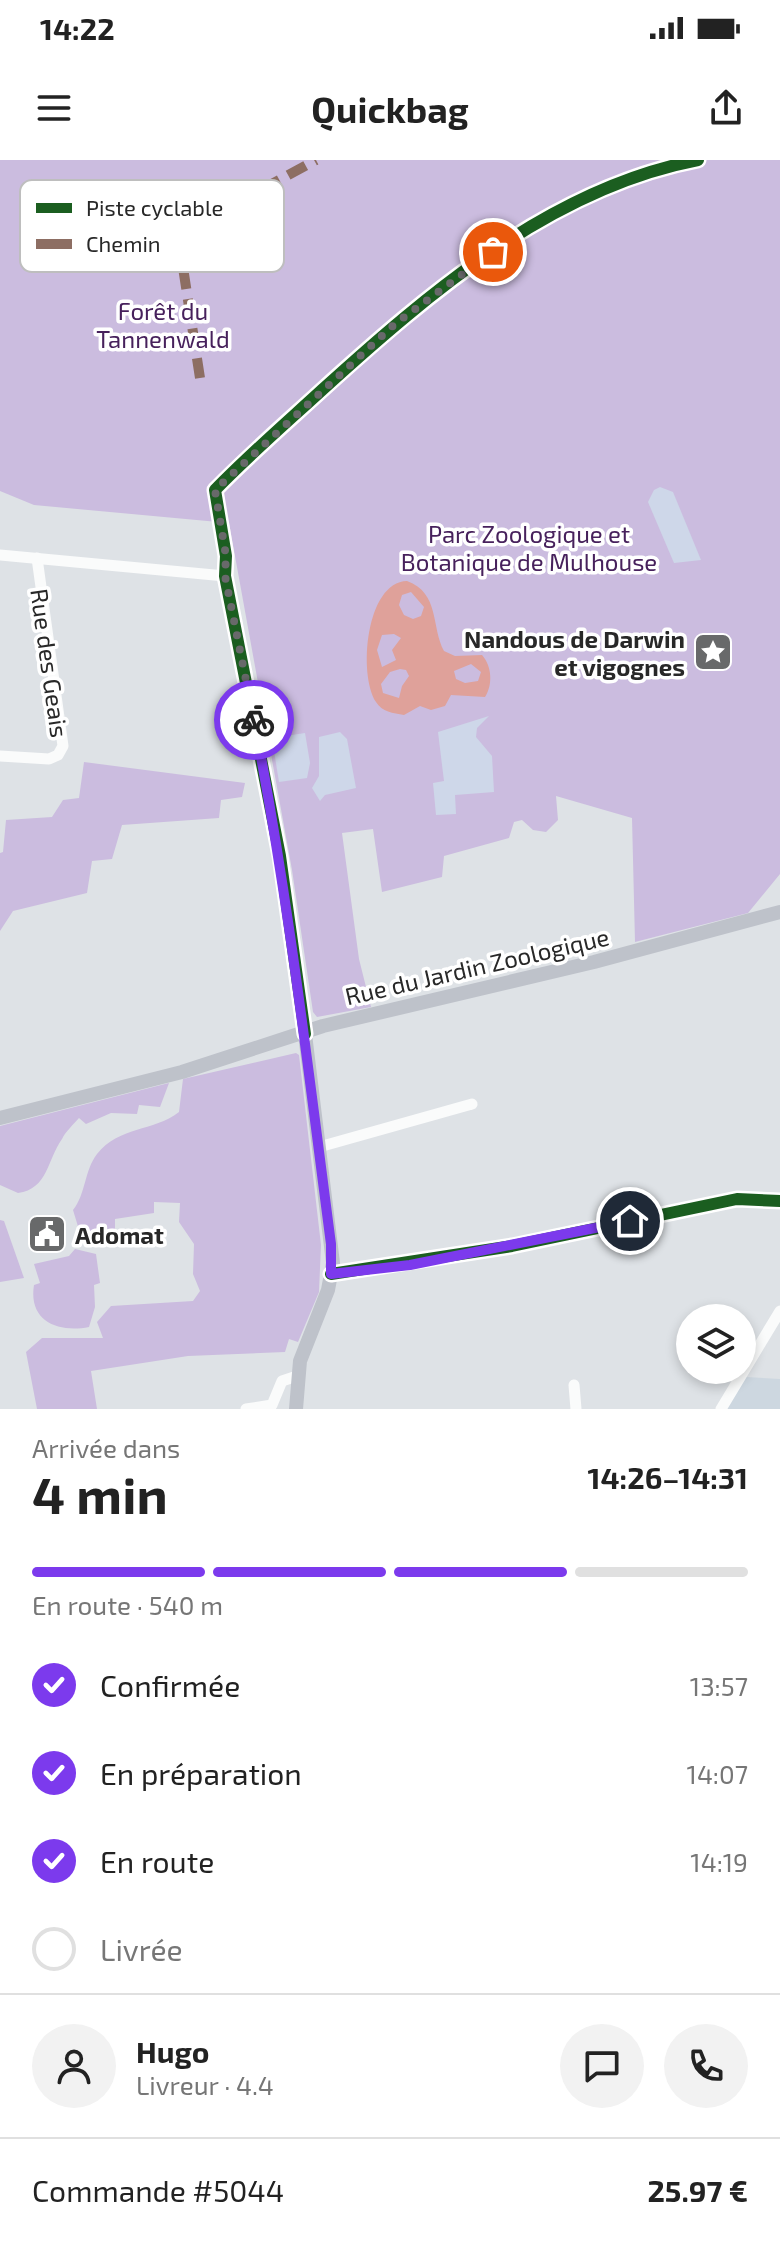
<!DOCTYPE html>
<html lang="fr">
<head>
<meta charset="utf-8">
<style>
  :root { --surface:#fff; --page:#f2f2f2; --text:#222; --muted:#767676; --line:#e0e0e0; --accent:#7c3aed }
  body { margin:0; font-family:"Exo 2",sans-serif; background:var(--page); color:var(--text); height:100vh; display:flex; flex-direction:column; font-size:30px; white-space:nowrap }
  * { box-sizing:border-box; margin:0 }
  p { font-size:26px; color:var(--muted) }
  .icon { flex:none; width:44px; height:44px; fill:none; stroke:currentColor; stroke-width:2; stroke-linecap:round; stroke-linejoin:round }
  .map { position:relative; height:1249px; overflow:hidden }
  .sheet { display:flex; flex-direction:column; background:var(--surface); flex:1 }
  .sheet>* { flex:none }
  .fabs { position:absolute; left:676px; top:1144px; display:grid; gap:16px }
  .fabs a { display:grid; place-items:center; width:80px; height:80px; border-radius:50%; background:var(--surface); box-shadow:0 4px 12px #0003; font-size:40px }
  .pin { position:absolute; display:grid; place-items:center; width:68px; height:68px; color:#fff; margin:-34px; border:4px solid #fff; border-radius:50%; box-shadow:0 2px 8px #0007 }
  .courier { position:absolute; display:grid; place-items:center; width:80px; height:80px; margin:-40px; border:6px solid #7c3aed; border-radius:50%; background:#fff; color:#222; box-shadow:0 2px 10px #0007 }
  .headline em { font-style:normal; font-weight:700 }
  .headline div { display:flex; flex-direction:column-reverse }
  .headline { display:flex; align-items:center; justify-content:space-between; height:136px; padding:0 32px }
  h1 { font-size:52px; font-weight:700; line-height:60px }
  .bar { display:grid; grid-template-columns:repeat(4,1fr); gap:12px 8px; align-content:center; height:96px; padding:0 32px }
  .bar i { height:10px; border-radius:6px; background:var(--line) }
  .bar .on { background:var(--accent) }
  .bar p { grid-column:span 4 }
  .line { display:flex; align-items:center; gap:20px; padding:0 32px; border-top:2px solid var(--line) }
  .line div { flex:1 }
  .round { display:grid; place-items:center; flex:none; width:84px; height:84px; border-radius:42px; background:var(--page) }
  ol { padding:0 32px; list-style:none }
  li { display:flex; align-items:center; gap:24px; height:88px }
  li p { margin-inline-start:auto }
  li .icon { padding:8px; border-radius:50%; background:var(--accent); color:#fff; stroke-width:4 }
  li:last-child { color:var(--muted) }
  li i { width:44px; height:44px; border:4px solid var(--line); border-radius:50% }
  .status { display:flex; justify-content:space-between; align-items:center; height:56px; padding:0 40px; background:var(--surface); direction:ltr }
  .status svg { height:22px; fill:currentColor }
  header { display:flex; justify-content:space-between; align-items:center; height:104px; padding:0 32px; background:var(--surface); font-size:36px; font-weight:700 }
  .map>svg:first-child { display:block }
</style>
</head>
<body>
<div class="status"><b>14:22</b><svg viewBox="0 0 49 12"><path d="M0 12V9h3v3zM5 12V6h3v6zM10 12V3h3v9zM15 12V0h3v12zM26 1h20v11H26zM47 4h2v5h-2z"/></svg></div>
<header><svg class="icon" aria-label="menu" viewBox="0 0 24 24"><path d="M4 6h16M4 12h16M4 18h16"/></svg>Quickbag<svg class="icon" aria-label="share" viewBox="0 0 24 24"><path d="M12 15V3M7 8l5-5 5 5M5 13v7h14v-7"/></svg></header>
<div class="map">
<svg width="780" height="1249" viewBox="0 0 780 1249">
  <rect width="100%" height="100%" fill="#dee2e6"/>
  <path fill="#cdd7e0" d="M746 1217 780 1219V1249H727Z"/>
  <g fill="#cbbcdf">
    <path d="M0 0H780V714L748 753 635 782 632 658 556 636 558 660 546 672 533 670 522 660 514 662 509 678 444 696 442 717 382 732 373 669 342 673 359 799 371 847 317 857 313 852 292 710 229 363 34 345 0 331Z"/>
    <path d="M84 602 245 623 242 637 221 640 219 658 122 665 112 699 92 701 87 733 13 751 0 771V693L3 692 6 660 52 657 63 640 79 638Z"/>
    <path d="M296 893 299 895 321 1085 319 1132 298 1182 289 1179 285 1192 188 1196 91 1211 97 1249H37L26 1192 42 1178H103L97 1162 111 1146 193 1141 200 1131 193 1114 194 1084 179 1062 180 1043 154 1042V1053L115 1059V1075L104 1079 103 1070 80 1073 73 1050C86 1034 84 1011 97 994 119 966 153 972 179 952L183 919Z"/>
    <path d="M169 923 160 947 139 945 137 954 111 953 86 964 79 958C73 965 66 971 62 979 47 1000 48 1029 18 1033L0 1025V966Z"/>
    <path d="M0 1060 4 1061 24 1118 0 1122Z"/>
    <path d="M75 1089 96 1094 100 1123 94 1125 95 1147 89 1167C59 1173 28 1162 34 1125L40 1123 34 1104 69 1096Z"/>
  </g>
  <g fill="#ced7e9">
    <path d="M660 327 673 332 701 400 674 403 648 342 654 330Z"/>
    <path d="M489 556 477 568 476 577 492 596 494 632 455 635 456 654 436 655 433 623 444 621 438 572Z"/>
    <path d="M340 572 347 579 356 628 325 635 320 641 312 628 319 616V577Z"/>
    <path d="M305 573 310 603 307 618 279 622 272 578Z"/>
  </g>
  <path fill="#dfa19a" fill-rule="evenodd" d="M407 421C440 433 431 467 444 491L455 496 482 495C492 506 493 525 485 537L451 535 445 546 431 550 420 546 404 555C393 553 382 552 376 542 358 514 366 422 407 421ZM411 432 424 447 421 456 413 459 404 455 399 445 402 435ZM394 474 401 478 392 490 396 500 382 507 377 490 382 475ZM471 504 481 512 478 521 465 523 456 519 454 511ZM400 509 406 510 409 516 402 526 399 538 383 533 381 524 390 512Z"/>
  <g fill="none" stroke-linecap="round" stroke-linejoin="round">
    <g stroke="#fafbfb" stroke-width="11">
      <path d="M0 395 225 416"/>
      <path d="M0 596 49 599 58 595 63 586 37 398"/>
      <path d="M305 874 280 696 225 416 226 396 215 330C249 295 286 263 322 230 429 133 551 28 698 0"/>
      <path d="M319 987 472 944"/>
      <path d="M331 1114 512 1086 737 1039 780 1041"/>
      <path d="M574 1225 576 1249"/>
      <path d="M246 1249 272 1245 282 1221 297 1216"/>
      <path d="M721 1249 780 1151"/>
    </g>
    <g stroke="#bec2ca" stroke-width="14">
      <path d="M0 958 182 912 323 866 594 802 780 752"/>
      <path d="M296 1249 300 1201 328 1130 333 1103 305 874"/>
    </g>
    <path stroke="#8d6e63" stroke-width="10" stroke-dasharray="20 10" stroke-linecap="butt" d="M200 218 178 75 316 0"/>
    <g stroke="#fff" stroke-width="17">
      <g id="cycleway">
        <path d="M305 874 280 696 225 416 226 396 215 330C249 295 286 263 322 230 429 133 551 28 698 0"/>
        <path d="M331 1114 512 1086 737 1039 780 1041"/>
      </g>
    </g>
    <use href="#cycleway" stroke="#1b5e20" stroke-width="12"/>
  </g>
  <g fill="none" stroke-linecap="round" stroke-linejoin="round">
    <path stroke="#68696a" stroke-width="8" stroke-dasharray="0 14.4" d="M254 560 225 416 226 396 215 330 396 163 493 92"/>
    <path stroke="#7c3aed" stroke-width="10" d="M254 560C288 734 308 909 331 1084V1114L410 1105 630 1061"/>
  </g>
  <defs>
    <g id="sight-square" transform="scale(2)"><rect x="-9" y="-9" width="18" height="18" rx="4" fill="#68696a" stroke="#fff"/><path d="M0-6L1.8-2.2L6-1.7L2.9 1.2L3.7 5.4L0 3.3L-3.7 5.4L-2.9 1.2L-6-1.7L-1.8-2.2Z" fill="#fff"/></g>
    <g id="civic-square" transform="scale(2)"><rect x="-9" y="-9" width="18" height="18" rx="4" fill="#68696a" stroke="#fff"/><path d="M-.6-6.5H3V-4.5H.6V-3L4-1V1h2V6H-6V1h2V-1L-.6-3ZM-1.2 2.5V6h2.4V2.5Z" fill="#fff"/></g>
  </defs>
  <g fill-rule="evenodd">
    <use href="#sight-square" x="713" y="492"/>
    <use href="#civic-square" x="47" y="1074"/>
  </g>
  <g text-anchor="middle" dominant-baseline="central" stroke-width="7" stroke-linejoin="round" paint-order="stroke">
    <g font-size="24" fill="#47215c" stroke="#fff">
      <text x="163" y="150">Forêt du<tspan x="163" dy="28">Tannenwald</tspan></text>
      <text x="529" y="373">Parc Zoologique et<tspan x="529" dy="28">Botanique de Mulhouse</tspan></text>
    </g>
    <g font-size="24" font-weight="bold" fill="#282828" stroke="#fff" text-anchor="end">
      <text x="685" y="478">Nandous de Darwin<tspan x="685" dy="28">et vigognes</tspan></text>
      <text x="75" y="1074" text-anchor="start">Adomat</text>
    </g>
    <g font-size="24" fill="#282828" stroke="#fff">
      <text transform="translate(50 503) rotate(82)">Rue des Geais</text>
      <text transform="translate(477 806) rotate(-13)">Rue du Jardin Zoologique</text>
    </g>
  </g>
  <rect x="20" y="20" width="264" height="92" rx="12" fill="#fff" stroke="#bebebe" stroke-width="2"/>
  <rect x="36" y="43" width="36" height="10" fill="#1b5e20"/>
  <rect x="36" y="79" width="36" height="10" fill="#8d6e63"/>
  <g font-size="22" fill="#282828">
    <text x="86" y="56">Piste cyclable</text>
    <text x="86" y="92">Chemin</text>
  </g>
</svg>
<div class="fabs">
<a><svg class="icon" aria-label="layers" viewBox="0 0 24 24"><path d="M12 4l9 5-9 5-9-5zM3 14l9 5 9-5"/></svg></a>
</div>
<div class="pin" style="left:493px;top:92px;background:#ea580c"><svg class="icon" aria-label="bag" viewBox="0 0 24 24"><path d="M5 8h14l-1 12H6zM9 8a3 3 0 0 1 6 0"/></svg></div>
<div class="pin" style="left:630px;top:1061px;background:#1f2937"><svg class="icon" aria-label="home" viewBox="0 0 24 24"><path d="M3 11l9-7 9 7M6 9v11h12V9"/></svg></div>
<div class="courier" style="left:254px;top:560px"><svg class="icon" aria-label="bike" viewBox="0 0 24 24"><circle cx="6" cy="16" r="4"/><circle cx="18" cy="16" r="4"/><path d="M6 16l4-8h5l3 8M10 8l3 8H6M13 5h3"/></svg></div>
</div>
<section class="sheet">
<div class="headline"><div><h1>4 min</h1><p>Arrivée dans</p></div><em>14:26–14:31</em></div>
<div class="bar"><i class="on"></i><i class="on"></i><i class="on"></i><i></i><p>En route · 540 m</p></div>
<ol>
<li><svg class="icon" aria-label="check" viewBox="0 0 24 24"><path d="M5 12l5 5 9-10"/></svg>Confirmée<p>13:57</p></li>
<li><svg class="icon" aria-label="check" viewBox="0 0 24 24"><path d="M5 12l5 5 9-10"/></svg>En préparation<p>14:07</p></li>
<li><svg class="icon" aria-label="check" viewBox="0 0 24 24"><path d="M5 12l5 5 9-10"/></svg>En route<p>14:19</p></li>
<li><i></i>Livrée</li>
</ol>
<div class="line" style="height:144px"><a class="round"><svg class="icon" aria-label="person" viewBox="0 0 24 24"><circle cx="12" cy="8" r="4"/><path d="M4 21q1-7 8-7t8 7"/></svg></a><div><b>Hugo</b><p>Livreur · 4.4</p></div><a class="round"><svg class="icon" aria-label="chat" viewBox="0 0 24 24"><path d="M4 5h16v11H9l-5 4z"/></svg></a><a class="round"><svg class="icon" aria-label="phone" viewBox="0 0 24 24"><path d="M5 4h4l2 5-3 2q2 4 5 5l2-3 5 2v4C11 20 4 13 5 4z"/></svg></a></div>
<div class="line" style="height:104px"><div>Commande #5044</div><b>25.97 €</b></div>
</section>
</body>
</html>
